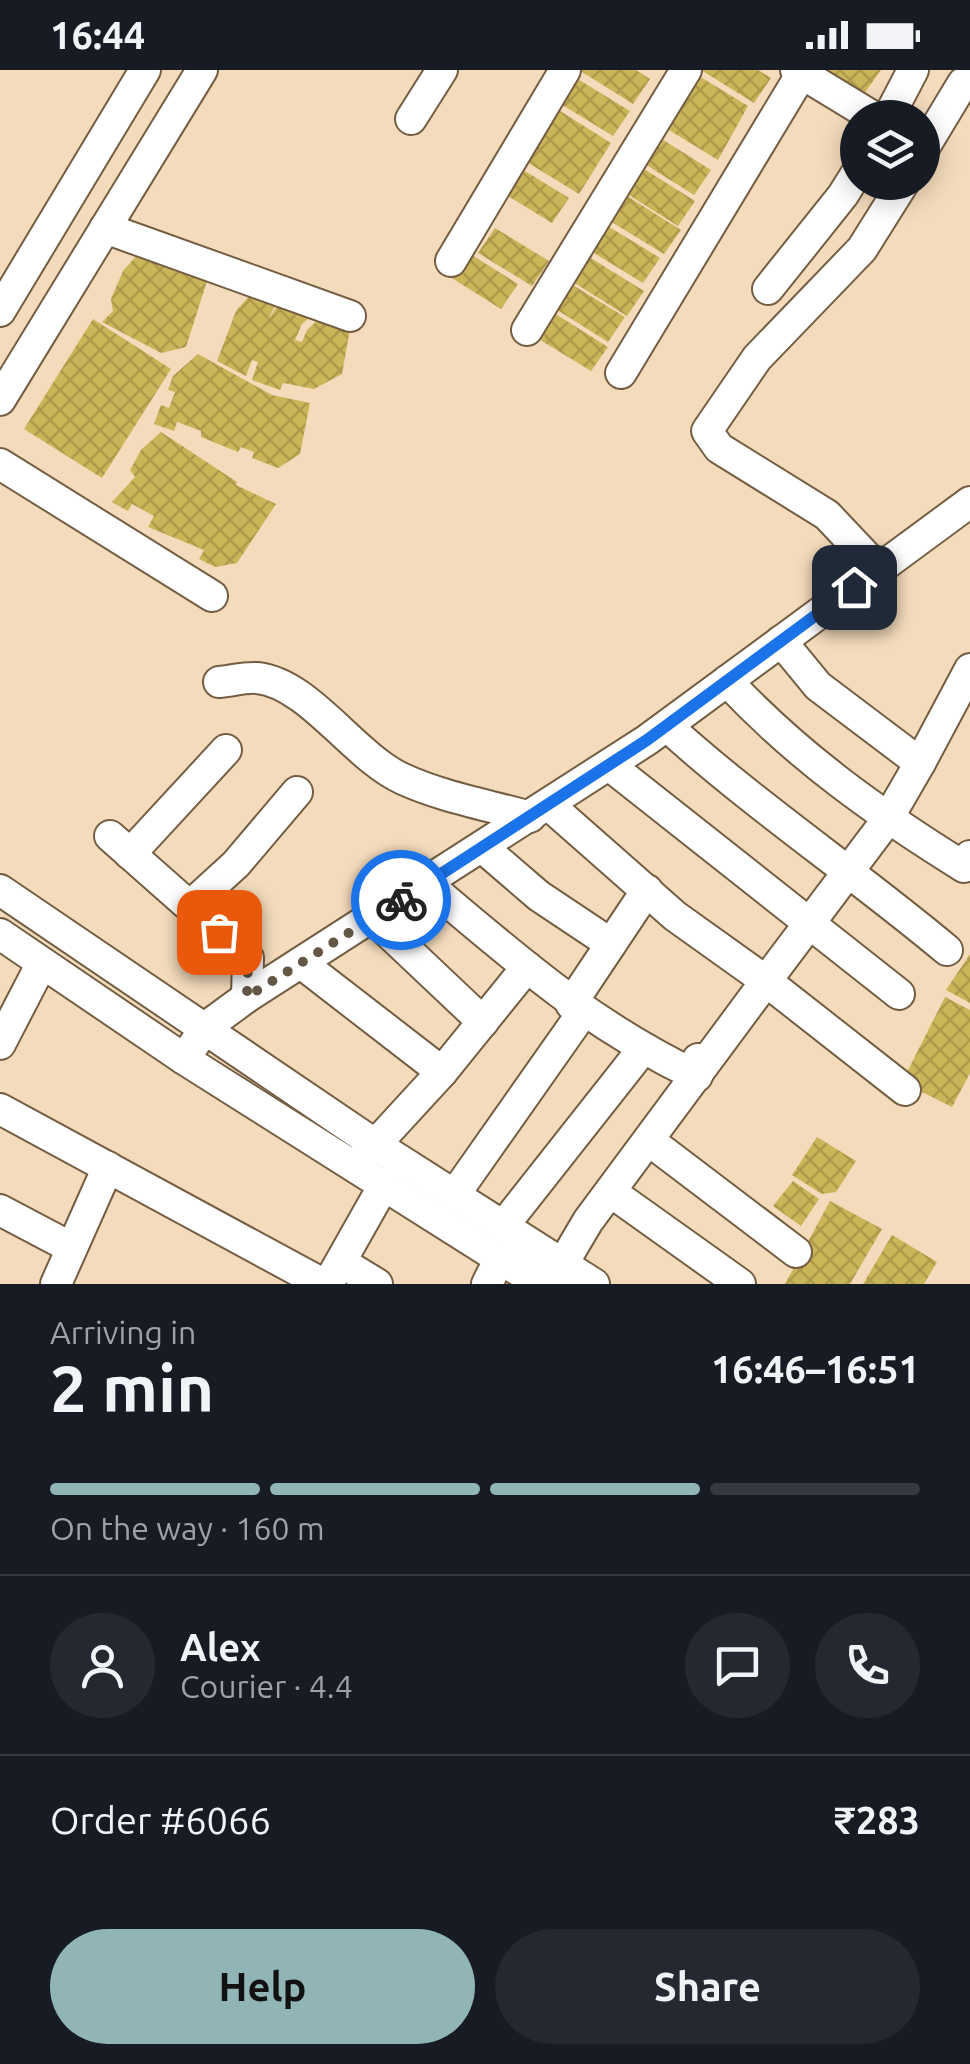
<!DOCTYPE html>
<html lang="en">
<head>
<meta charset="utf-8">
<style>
  :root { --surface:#171b24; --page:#242831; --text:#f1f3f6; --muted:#9ea1a6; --line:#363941; --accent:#91b5b7 }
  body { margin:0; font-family:Ubuntu,sans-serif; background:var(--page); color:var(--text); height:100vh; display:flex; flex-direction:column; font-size:38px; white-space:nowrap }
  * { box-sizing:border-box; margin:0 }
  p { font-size:32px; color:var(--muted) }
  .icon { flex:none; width:55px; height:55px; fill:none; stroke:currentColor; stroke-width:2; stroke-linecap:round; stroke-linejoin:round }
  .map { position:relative; height:1214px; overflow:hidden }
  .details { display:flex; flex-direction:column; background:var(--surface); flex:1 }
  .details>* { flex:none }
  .buttons { position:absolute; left:840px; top:30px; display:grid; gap:20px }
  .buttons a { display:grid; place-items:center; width:100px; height:100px; border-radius:50%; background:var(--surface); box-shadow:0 5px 25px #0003; font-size:50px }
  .pin { position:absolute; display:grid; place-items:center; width:85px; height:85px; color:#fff; margin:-42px; border-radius:20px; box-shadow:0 5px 15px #0006 }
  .courier { position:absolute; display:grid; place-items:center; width:100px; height:100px; margin:-50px; border:8px solid #1a73e8; border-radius:50%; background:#fff; color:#222; box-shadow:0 2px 12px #0007 }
  .head em { font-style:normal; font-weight:600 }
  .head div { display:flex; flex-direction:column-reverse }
  .head { display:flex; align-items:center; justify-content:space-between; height:170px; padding:0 50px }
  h1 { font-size:65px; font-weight:600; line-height:75px }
  .bar { display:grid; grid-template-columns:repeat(4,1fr); gap:15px 10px; align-content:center; height:120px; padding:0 50px }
  .bar i { height:12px; border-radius:8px; background:var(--line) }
  .bar .on { background:var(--accent) }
  .bar p { grid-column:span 4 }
  .line { display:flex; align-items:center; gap:25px; padding:0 50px; border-top:2px solid var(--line) }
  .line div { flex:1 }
  .round { display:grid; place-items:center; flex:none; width:105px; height:105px; border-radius:52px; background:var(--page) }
  .button { display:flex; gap:20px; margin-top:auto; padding:20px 50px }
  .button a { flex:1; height:115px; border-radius:60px; background:var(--accent); color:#111; font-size:40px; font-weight:600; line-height:115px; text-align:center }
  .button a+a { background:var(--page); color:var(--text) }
  .status { display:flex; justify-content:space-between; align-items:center; height:70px; padding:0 50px; background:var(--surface); direction:ltr }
  .status svg { height:28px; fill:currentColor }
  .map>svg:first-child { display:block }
</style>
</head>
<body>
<div class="status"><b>16:44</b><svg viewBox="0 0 49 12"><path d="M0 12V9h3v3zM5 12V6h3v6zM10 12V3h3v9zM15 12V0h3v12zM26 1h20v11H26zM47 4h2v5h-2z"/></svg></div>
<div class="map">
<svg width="970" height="1214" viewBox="0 0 970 1214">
  <defs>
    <pattern id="building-cross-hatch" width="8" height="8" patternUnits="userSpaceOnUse" patternTransform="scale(2.5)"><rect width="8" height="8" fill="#cab558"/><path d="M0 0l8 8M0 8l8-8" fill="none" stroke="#ad9b4b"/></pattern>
  </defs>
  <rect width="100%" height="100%" fill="#f4dbbc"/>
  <g fill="url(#building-cross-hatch)">
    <path d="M579 0H636L650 9 633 34Z"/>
    <path d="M701 0H758L771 8 754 33Z"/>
    <path d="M825 0H881L864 24Z"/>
    <path d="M694 3 748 36 718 90 664 57Z"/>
    <path d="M576 8 630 41 613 66 559 33Z"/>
    <path d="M557 39 611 73 579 124 525 91Z"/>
    <path d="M657 66 711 100 694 125 640 91Z"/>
    <path d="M515 95 569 128 552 153 498 120Z"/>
    <path d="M641 97 695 131 678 156 624 122Z"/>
    <path d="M627 126 681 160 664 184 610 151Z"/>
    <path d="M606 155 660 188 643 213 589 180Z"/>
    <path d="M495 158 549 191 532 216 478 183Z"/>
    <path d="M464 180 518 214 501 239 447 205Z"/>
    <path d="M138 184 166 193 165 198 170 192 209 205 186 277 161 283 102 252 113 241 111 229 123 201Z"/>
    <path d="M589 187 644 221 627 246 573 212Z"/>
    <path d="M571 214 625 247 608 272 554 238Z"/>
    <path d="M252 223 278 230 268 250 282 229 318 240 302 254 295 270 302 272 307 260 324 244 350 259 342 304 314 319 283 313 280 320 252 310 258 292 252 290 246 306 217 291 236 241Z"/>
    <path d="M554 243 608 277 591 301 537 268Z"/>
    <path d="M93 249 171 299 102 408 24 359Z"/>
    <path d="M198 284 272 325 310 333 300 384 278 398 252 388 254 382 241 377 238 382 201 367V361L177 352 174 361 154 354 161 335 169 338 175 322 168 320 173 306Z"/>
    <path d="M161 362 237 412 236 415 276 434 237 493 215 497 199 489 204 480 148 457 154 446 132 434 128 441 112 432 135 407 130 400 141 380Z"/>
    <path d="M970 884V933L946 920Z"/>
    <path d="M945 927 970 940V1003L952 1037 902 1012Z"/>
    <path d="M817 1067 856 1091 836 1122 822 1124 792 1105Z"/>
    <path d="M793 1111 819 1129 801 1156 773 1136Z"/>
    <path d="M830 1131 882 1159 850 1214H785Z"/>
    <path d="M892 1165 937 1192 924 1214H863Z"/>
  </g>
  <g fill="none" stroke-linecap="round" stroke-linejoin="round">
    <g stroke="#745e43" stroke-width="34">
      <g id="minor">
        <path d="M796 0 875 48"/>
        <path d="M888 48 913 0"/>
        <path d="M411 49 442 0"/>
        <path d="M922 81 963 13"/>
        <path d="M105 158 350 246"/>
        <path d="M451 191 565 0"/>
        <path d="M768 219 843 125 858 101"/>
        <path d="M0 241 145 0"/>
        <path d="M527 260 686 0"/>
        <path d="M621 303 802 3"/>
        <path d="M0 330 202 0"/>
        <path d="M0 394 212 526"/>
        <path d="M878 499 827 445 719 378 707 361 757 288 862 179 904 112"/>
        <path d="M781 571 818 616 920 693 970 599"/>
        <path d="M727 611C797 686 877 743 964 797L970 786"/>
        <path d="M219 612C231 611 245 607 257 608 309 613 354 687 403 709 442 727 488 735 530 747"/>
        <path d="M667 656C755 736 855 803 947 880"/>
        <path d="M609 695 899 924"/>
        <path d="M549 735 675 846 766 911 887 750 920 693"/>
        <path d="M110 766 248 888 247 927"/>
        <path d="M482 777 539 826 611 874"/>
        <path d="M130 784 226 680"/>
        <path d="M427 814C516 889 590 955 697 1006L698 989"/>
        <path d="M0 820 376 1075 594 1214"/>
        <path d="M190 836 236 794 297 722"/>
        <path d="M373 848 483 952"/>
        <path d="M0 864 184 989 540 1214"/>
        <path d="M301 893 442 1002"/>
        <path d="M571 934 647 820"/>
        <path d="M0 974 42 893"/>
        <path d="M184 989 206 957 247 927 647 670 970 432"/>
        <path d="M0 1039 323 1214"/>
        <path d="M651 1072 796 1182"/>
        <path d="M363 1088 442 1002 527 897"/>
        <path d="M611 1122 740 1214"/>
        <path d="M455 1124 583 942"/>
        <path d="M0 1140 70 1177"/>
        <path d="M504 1155 642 980"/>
        <path d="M341 1192 377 1214"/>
        <path d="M555 1207 588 1151 766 911 905 1020"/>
        <path d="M56 1214 108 1097"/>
        <path d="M328 1214 385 1113"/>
        <path d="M487 1214 501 1186"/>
      </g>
    </g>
    <use href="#minor" stroke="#fff" stroke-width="30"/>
  </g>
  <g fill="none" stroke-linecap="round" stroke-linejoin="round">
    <path stroke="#655746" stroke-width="10" stroke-dasharray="0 18" d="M219 862 248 888 247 927 401 830"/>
    <path stroke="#1a73e8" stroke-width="12" d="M401 830 647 670 854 517"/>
  </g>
</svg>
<div class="buttons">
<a><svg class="icon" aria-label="layers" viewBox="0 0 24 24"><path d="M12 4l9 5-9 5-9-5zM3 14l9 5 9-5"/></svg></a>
</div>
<div class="pin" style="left:219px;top:862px;background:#ea580c"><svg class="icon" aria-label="bag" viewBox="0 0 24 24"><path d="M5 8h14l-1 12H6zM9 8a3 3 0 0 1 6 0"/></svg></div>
<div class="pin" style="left:854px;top:517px;background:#1f2937"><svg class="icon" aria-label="home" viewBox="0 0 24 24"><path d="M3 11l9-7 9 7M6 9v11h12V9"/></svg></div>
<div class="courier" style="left:401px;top:830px"><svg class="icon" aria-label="bike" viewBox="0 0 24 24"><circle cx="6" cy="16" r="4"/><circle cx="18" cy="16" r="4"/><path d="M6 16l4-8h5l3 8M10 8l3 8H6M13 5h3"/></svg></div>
</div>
<section class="details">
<div class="head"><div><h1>2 min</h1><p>Arriving in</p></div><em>16:46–16:51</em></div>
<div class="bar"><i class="on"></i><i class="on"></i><i class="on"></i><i></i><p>On the way · 160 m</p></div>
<div class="line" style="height:180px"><a class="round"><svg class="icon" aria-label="person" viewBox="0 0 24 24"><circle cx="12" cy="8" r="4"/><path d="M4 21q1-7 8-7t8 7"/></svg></a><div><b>Alex</b><p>Courier · 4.4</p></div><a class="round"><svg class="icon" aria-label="chat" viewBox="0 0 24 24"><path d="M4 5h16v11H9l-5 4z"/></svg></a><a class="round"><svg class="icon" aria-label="phone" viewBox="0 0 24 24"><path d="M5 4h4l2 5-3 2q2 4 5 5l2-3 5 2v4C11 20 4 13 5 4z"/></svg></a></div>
<div class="line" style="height:130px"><div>Order #6066</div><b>₹283</b></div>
<div class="button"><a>Help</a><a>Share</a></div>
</section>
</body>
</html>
